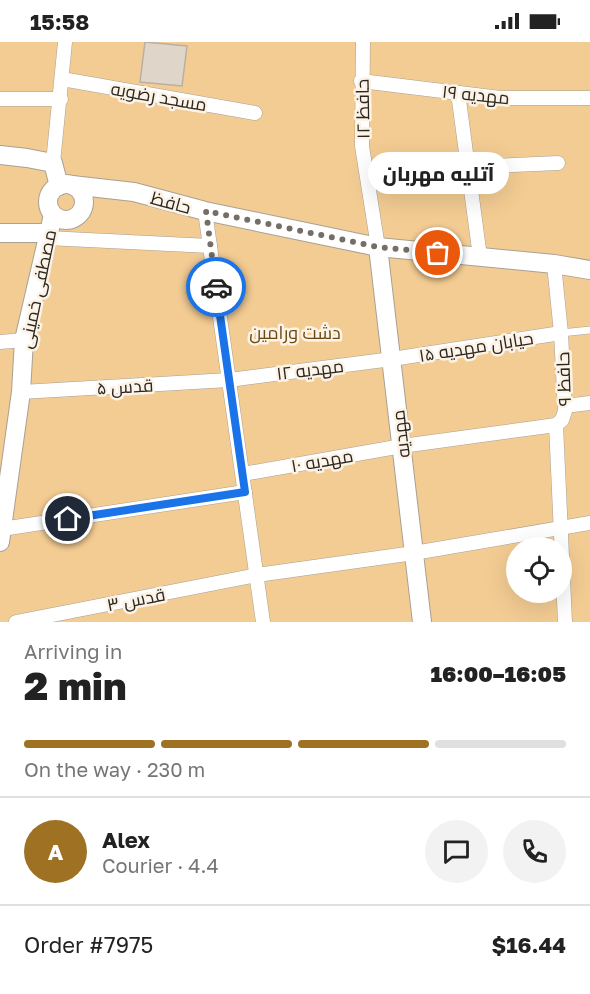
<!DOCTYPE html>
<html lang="en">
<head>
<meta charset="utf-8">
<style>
  :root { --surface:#fff; --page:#f2f2f2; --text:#222; --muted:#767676; --line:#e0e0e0; --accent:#9f7223 }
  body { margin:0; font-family:"Golos Text",Cairo,sans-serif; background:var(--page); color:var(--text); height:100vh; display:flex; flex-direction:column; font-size:22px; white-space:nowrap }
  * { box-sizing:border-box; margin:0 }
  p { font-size:20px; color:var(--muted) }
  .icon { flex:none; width:33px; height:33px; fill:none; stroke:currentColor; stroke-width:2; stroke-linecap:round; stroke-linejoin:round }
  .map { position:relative; height:580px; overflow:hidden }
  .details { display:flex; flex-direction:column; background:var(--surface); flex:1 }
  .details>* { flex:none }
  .controls { position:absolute; left:506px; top:495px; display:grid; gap:12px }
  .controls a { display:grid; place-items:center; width:66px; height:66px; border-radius:50%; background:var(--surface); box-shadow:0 6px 24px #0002; font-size:30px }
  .pin { position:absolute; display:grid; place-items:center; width:51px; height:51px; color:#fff; margin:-26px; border:3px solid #fff; border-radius:50%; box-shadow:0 2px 6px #0007 }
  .courier { position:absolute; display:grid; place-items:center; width:60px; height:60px; margin:-30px; border:4px solid #1a73e8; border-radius:50%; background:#fff; color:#222; box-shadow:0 2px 8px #0007 }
  .bubble { position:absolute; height:42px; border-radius:21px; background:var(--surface); box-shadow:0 6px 24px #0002; font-size:20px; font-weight:800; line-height:42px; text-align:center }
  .head em { font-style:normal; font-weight:800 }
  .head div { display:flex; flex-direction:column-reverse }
  .head { display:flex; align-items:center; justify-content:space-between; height:102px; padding:0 24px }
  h1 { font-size:39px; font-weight:800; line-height:45px }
  .bar { display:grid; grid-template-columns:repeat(4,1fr); gap:9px 6px; align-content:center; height:72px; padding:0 24px }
  .bar i { height:8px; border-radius:4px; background:var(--line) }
  .bar .active { background:var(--accent) }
  .bar p { grid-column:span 4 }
  .line { display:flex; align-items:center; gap:15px; padding:0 24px; border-top:2px solid var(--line) }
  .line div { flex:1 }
  .round { display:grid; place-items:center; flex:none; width:63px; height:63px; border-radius:32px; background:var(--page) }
  .status { display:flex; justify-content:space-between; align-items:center; height:42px; padding:0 30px; background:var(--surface); direction:ltr }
  .status svg { height:16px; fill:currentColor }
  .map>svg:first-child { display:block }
</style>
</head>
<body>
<div class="status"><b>15:58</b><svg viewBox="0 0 49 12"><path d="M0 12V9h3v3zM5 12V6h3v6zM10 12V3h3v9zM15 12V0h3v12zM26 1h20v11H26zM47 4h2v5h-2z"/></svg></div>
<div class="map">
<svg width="590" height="580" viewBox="0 0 590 580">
  <rect width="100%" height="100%" fill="#fcf2e5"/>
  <path fill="#f3cc93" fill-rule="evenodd" d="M0 0H590V580H0ZM516 506H561V550H516Z"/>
  <path fill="#dfd6c9" stroke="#b9b0a3" stroke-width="1.5" d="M145 0 187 4 182 44 140 40Z"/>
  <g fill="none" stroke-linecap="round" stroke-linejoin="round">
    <g stroke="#a9a094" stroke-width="8">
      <path id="lane" d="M561 291 590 288"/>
    </g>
    <g stroke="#a9a094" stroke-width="15">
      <g id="street">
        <path d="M363 0 362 104 378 205"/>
        <path d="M62 37 255 71"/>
        <path d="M361 39 500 56H590"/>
        <path d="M458 51 480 215"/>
        <path d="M0 57H61"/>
        <path d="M53 121 65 0"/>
        <path d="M468 125 558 121"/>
        <path d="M205 169 263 580"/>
        <path d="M47 196 210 204"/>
        <path d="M554 222 561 291 565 369 562 378 556 383 565 580"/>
        <path d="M0 300 24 298"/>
        <path d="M21 350 229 338 392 317 561 291"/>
        <path d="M565 364 590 361"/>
        <path d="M243 432 402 404 556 383"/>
        <path d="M2 487 245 450"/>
        <path d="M16 580 257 533 414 511 590 481"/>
      </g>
    </g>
    <g stroke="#a9a094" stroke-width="20">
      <g id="secondary">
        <path d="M0 113 27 116 53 121 59 144"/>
        <circle cx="66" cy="160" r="18"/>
        <path d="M72 143 134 150 205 169 378 205 554 222 590 228"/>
        <path d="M0 191H48"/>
        <path d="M378 205 422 580"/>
        <path d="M0 500 21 350 24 298 53 173"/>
      </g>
    </g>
    <use href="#lane" stroke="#fff" stroke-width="7"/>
    <use href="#street" stroke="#fff" stroke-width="14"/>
    <use href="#secondary" stroke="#fff" stroke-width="18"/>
  </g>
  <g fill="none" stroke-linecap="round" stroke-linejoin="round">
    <path stroke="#746e66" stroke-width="6" stroke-dasharray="0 10.8" d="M216 245 206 169 378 205 438 211"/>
    <path stroke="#1a73e8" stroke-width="8" d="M68 477 245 450 216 245"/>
  </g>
  <g text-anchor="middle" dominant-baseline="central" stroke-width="5" stroke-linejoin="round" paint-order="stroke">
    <g font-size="18" fill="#2a2722" stroke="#fcf2e5">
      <text transform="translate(476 52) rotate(6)">مهدیه ۱۹</text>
      <text transform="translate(159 54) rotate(10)">مسجد رضویه</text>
      <text transform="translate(362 67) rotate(-91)">حافظ ۱۲</text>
      <text transform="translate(171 160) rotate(15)">حافظ</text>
      <text transform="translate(37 247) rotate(-78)">مصطفی خمینی</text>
      <text transform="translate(476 304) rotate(-9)">حیابان مهدیه ۱۵</text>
      <text transform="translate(310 327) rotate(-7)">مهدیه ۱۲</text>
      <text transform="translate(563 337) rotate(-92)">حافظ ۹</text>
      <text transform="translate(125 344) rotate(-3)">قدس ۵</text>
      <text transform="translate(400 392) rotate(-97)">مهدیه</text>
      <text transform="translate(322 418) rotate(-10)">مهدیه ۱۰</text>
      <text transform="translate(136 557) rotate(-11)">قدس ۳</text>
    </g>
    <g font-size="18" fill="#684913" stroke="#fcf2e5">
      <text x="295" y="290">دشت ورامین</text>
    </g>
  </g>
</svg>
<div class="controls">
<a><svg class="icon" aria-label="locate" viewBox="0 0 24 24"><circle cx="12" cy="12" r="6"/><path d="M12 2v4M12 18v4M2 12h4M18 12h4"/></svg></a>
</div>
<div class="pin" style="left:438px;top:211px;background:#ea580c"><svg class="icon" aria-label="bag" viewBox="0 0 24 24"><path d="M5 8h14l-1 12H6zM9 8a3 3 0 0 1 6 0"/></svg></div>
<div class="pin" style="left:68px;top:477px;background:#1f2937"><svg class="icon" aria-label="home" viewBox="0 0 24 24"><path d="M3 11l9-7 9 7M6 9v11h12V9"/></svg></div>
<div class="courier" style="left:216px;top:245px"><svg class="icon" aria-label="car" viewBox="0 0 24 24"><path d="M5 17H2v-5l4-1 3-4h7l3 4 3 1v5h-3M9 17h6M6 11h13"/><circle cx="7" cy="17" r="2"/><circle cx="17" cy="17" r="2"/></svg></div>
<div class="bubble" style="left:368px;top:110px;width:141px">آتلیه مهربان</div>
</div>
<section class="details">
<div class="head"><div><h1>2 min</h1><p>Arriving in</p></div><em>16:00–16:05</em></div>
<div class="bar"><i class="active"></i><i class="active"></i><i class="active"></i><i></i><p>On the way · 230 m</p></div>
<div class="line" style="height:108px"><b class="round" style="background:var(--accent);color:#fff">A</b><div><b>Alex</b><p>Courier · 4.4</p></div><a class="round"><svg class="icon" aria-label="chat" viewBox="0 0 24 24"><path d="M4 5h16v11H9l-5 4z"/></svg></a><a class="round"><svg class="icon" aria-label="phone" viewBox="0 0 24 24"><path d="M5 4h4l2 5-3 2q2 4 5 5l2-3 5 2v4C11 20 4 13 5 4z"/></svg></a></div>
<div class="line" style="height:78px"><div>Order #7975</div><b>$16.44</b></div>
</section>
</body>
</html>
